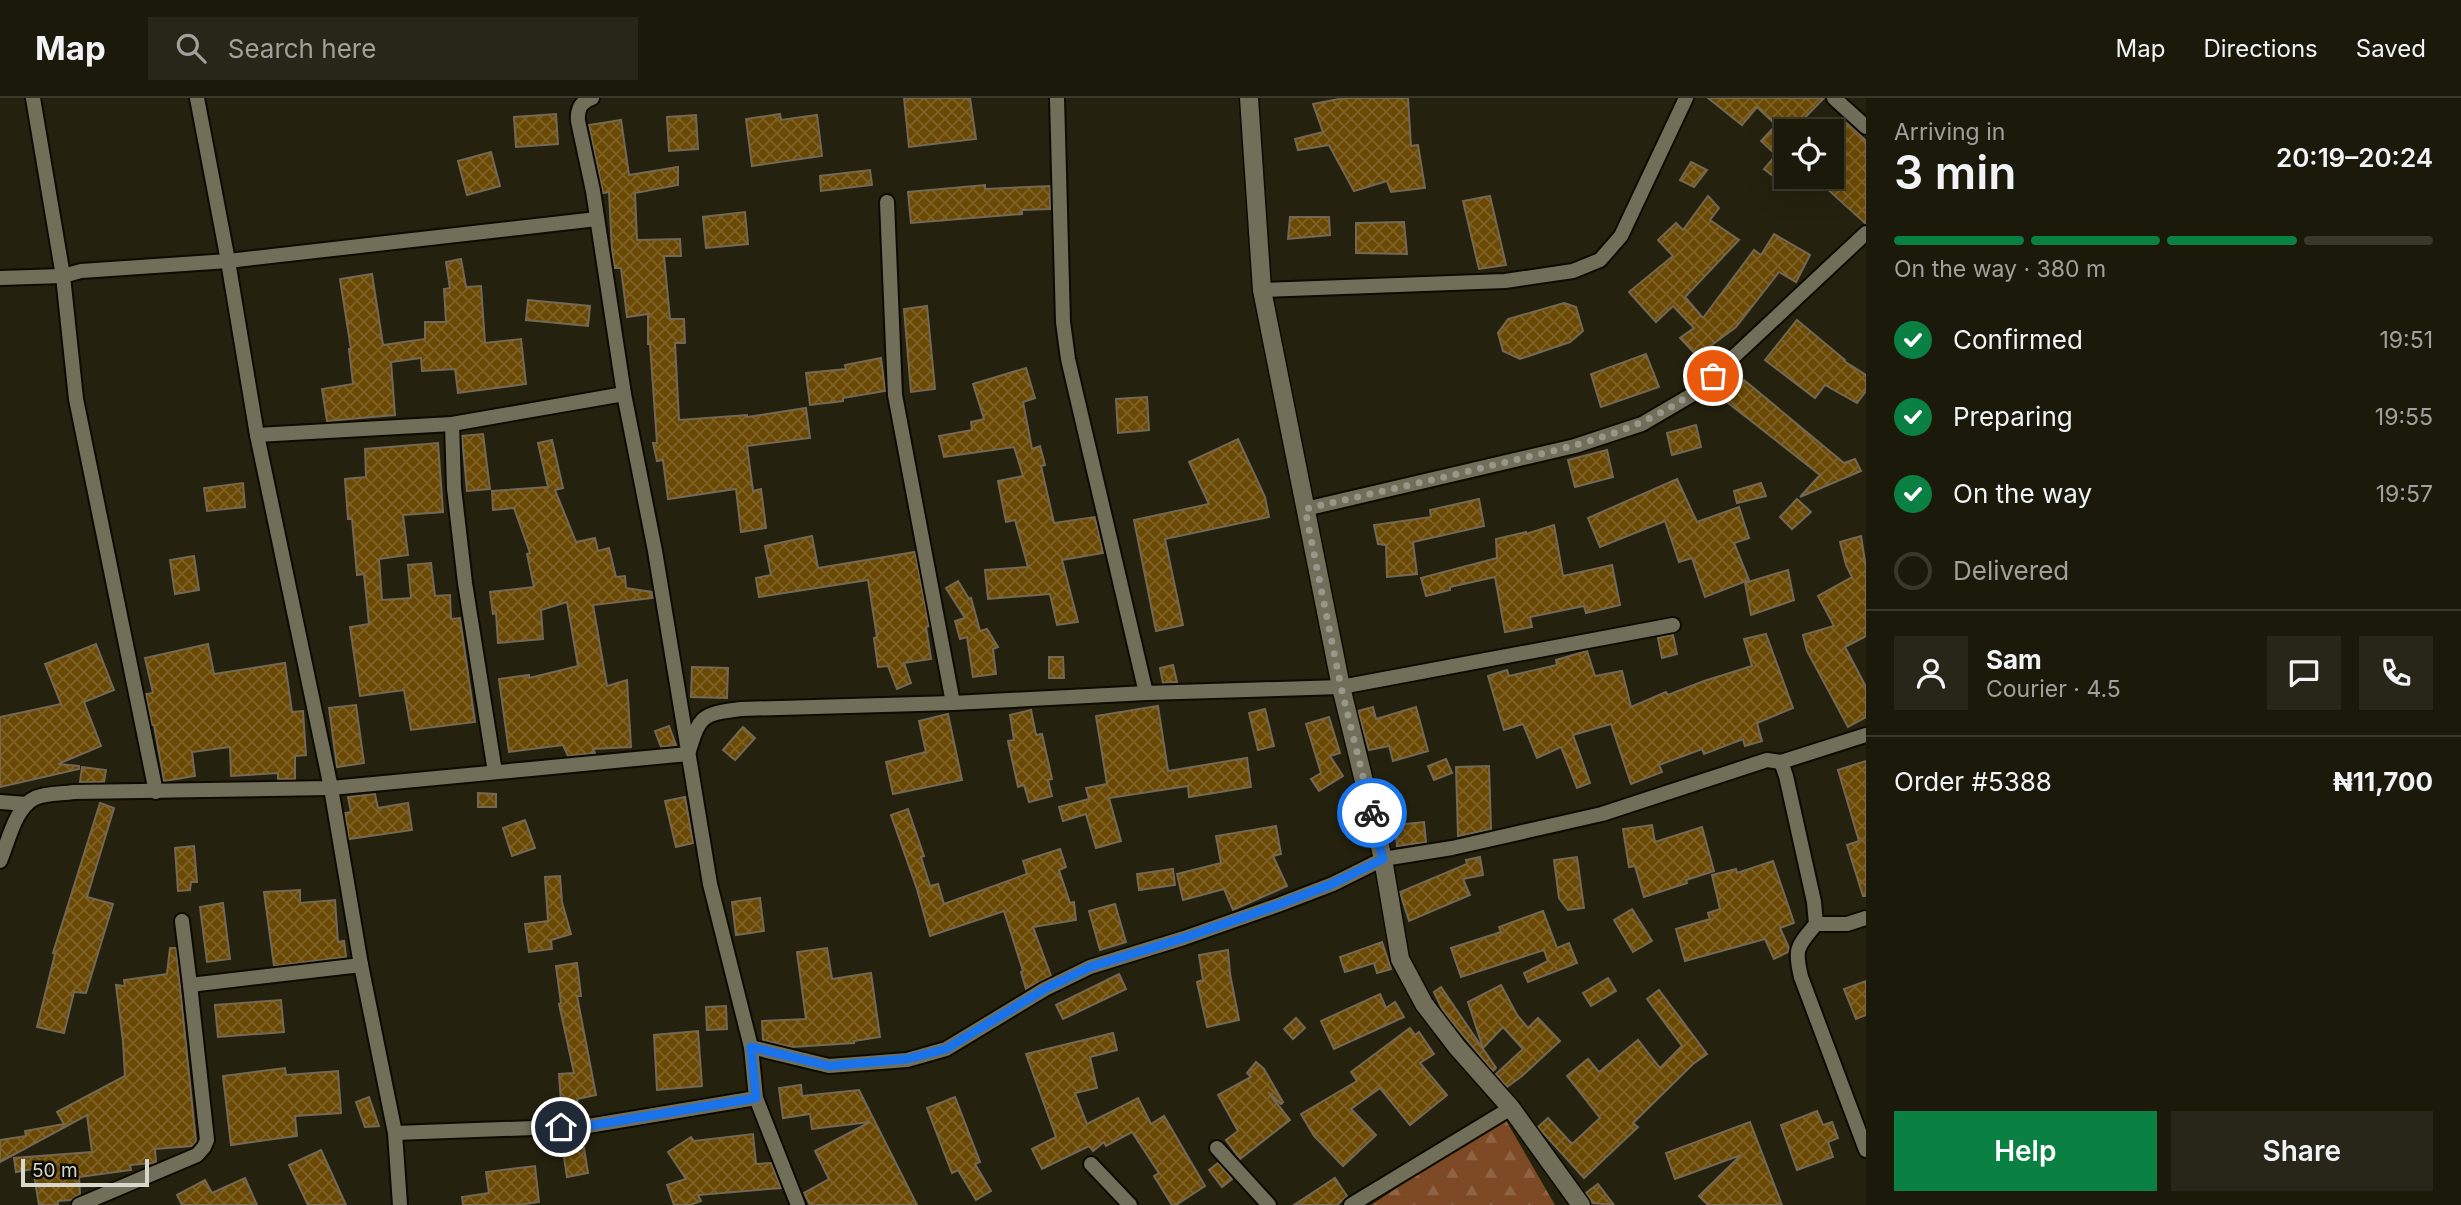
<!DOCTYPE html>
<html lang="en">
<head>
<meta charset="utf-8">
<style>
  :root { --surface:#1b190a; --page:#282618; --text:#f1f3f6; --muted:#a0a09c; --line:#39382b; --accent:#0b8043 }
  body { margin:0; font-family:Inter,sans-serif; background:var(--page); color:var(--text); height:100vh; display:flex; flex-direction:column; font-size:26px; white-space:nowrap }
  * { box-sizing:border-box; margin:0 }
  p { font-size:23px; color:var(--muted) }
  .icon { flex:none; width:38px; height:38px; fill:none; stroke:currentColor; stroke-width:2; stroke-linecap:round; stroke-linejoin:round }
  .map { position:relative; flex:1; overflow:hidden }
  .side { display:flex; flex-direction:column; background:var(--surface); width:595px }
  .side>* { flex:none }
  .buttons { position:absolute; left:1774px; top:21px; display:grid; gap:14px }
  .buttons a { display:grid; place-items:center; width:70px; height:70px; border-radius:0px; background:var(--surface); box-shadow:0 7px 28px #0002,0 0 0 2px var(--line); font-size:35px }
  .scale { position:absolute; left:21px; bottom:18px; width:128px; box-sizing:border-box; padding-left:7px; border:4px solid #d8d7cb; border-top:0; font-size:19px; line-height:24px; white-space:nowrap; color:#d8d7cb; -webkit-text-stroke:5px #0c0b04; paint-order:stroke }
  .pin { position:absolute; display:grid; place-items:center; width:60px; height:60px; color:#fff; margin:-30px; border:4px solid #fff; border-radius:50%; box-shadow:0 2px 7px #0007 }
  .courier { position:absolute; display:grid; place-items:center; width:70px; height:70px; margin:-35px; border:5px solid #1a73e8; border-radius:50%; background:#fff; color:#222; box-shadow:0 2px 9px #0007 }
  .head em { font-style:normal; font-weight:600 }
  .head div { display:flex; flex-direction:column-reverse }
  .head { display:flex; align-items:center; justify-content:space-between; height:119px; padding:0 28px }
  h1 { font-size:46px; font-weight:600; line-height:52px }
  .bar { display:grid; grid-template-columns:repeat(4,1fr); gap:10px 7px; align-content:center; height:84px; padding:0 28px }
  .bar i { height:9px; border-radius:5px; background:var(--line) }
  .bar .selected { background:var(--accent) }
  .bar p { grid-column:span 4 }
  .line { display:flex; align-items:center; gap:18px; padding:0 28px; border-top:2px solid var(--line) }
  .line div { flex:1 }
  .round { display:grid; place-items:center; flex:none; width:74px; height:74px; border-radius:0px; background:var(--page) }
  ol { padding:0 28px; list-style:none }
  li { display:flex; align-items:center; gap:21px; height:77px }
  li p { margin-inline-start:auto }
  li .icon { padding:7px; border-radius:50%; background:var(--accent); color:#fff; stroke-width:4 }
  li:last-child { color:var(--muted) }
  li i { width:38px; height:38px; border:4px solid var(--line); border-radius:50% }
  .action { display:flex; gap:14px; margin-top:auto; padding:14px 28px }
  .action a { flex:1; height:80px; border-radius:0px; background:var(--accent); color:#fff; font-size:28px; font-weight:600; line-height:80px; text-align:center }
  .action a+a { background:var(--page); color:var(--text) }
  header { display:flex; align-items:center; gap:42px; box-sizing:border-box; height:98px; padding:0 35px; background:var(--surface); border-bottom:2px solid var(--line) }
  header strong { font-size:33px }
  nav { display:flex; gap:38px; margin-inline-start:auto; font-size:24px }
  .search { width:490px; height:63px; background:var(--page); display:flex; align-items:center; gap:18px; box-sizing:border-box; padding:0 24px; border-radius:0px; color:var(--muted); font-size:26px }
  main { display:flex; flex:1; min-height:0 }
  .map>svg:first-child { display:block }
</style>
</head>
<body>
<header>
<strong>Map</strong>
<div class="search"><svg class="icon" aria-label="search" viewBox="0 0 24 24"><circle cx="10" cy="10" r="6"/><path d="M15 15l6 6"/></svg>Search here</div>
<nav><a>Map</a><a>Directions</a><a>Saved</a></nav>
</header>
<main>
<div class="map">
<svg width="1866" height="1107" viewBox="0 0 1866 1107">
  <defs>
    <pattern id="forest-firs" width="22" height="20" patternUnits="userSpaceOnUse" patternTransform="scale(1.75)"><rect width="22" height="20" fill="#7e4a25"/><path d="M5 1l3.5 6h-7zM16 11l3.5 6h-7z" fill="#906343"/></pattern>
    <pattern id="building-cross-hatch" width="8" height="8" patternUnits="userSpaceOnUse" patternTransform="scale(1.75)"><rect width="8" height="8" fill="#6a4904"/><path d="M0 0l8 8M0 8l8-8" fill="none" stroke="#7f6227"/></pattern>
  </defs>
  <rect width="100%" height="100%" fill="#24210e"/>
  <path fill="url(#forest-firs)" d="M1504 1019 1555 1107H1371Z"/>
  <g fill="url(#building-cross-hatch)" stroke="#746855" stroke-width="2">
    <path d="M904 0H970L976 41 909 49Z"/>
    <path d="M1344 0H1408L1411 48 1418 47 1425 90 1391 94 1387 83 1354 93 1329 47 1298 52 1295 41 1323 34 1313 6Z"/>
    <path d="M1708 0H1824L1792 33H1787V89L1764 71 1776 57 1761 43 1776 27 1757 9 1742 27Z"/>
    <path d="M556 16 558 46 516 49 514 19Z"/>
    <path d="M780 16 781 22 817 17 822 58 752 68 746 21Z"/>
    <path d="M696 17 698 51 669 53 667 19Z"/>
    <path d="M621 22 629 77 678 69V87L635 95 637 142 680 141 681 158H664L670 221H684L685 245H675L679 322 747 317V319L806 310 810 340 747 348 753 393 761 391 766 430 741 434 736 391 668 401 663 362 657 363 653 345H657L650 246H648V216L627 219 621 170H615L612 153 609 94 603 95 589 27Z"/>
    <path d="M1846 23 1866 43V126L1814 79H1832V38Z"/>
    <path d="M491 54 500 88 467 97 458 63Z"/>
    <path d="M1691 64 1707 72 1694 89 1680 82Z"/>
    <path d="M870 72 872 87 821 93 820 78Z"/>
    <path d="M985 87V91L1050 88V111L1022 112V116L911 125 908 94Z"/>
    <path d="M1490 98 1506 167 1479 171 1463 103Z"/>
    <path d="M1708 98 1719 110 1710 122 1739 142 1685 199 1703 220 1754 152 1761 157 1774 136 1810 157 1796 184 1779 174 1736 229 1697 258 1680 240 1694 230 1673 208 1656 224 1629 194 1673 158 1658 142 1676 125 1683 132Z"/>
    <path d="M745 114 748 146 706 150 703 119Z"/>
    <path d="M1290 119H1329L1330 137 1288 141Z"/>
    <path d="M1404 124 1407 156 1356 155V125Z"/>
    <path d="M461 161 466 189 481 188 485 245 521 241 526 286 458 295 455 271 422 273 421 260 391 264 395 317 327 323 322 291 353 286 349 251H351L340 181 372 176 383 247 425 241V224H446L444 191 450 190 446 164Z"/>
    <path d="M528 202 590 208 588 228 526 222Z"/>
    <path d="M1564 205 1576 209 1583 233 1570 244 1520 261 1503 253 1498 235 1508 221Z"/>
    <path d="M927 208 935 291 911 294 904 211Z"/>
    <path d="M1797 222 1845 262 1844 263 1866 277V293L1857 305 1825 287 1815 300 1765 262Z"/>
    <path d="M1646 256 1659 289 1601 309 1591 276Z"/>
    <path d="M881 260 885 293 843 300V303L810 307 806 275 846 271 845 267Z"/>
    <path d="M1026 270 1035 300 1023 304 1032 351 1040 348 1045 367 1041 368 1054 425 1095 419 1103 455 1062 462 1078 524 1057 527 1050 496 988 501 985 472 1028 469 1015 422 1006 424 998 383 1023 378 1014 349 944 359 939 338 972 332 971 324 984 321 973 286Z"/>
    <path d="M1744 282 1844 365 1855 361 1861 373 1800 399 1820 377 1727 304Z"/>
    <path d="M1147 299 1149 332 1118 335 1116 301Z"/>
    <path d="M1696 327 1701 349 1672 357 1667 335Z"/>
    <path d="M483 336 490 391 467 393 462 338Z"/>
    <path d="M1238 341 1265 399 1269 419 1165 441 1183 527 1156 533 1134 422 1209 406 1189 364Z"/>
    <path d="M552 342 563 390 555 392 576 444 595 440 598 453 609 450 616 479 625 478 626 490 652 494 653 500 593 507 607 588 627 582 631 649 593 651 595 655 568 658 563 647 509 654 499 581 529 577V580L578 568 567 504 541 512 543 541 498 545 496 515 493 516 490 494 534 489 527 456 530 455 514 410 493 412 492 393 548 389 538 345Z"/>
    <path d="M438 345 443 414 403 417 408 457 379 461 382 502 411 500 408 467 431 465 435 498 450 497 451 521 460 520 475 624 411 632 404 592 360 598 350 529 369 526 364 476 357 477 352 421H348L345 381 366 379 365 351Z"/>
    <path d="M1607 352 1613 379 1575 389 1568 362Z"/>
    <path d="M1677 381 1697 424 1739 409 1749 440 1734 445 1749 482 1705 499 1692 460 1679 464 1665 423 1600 449 1588 420Z"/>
    <path d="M243 385 245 409 207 413 204 390Z"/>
    <path d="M1761 385 1766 398 1737 405 1734 393Z"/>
    <path d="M1479 401 1484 428 1413 444 1417 476 1387 479 1386 447 1378 446 1374 427 1431 419 1430 412Z"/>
    <path d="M1797 401 1811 414 1792 431 1780 419Z"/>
    <path d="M1554 427 1563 478 1612 467 1620 507 1586 515 1584 508 1530 519 1532 529 1505 534 1495 479 1450 489V492L1426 498 1421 480 1497 460 1496 441 1526 434V436Z"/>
    <path d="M812 438 818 470 915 454 929 528 926 529 931 561 904 565 911 585 897 591 888 568 878 569 874 540 877 539 868 482 759 499 756 480 771 477 765 448Z"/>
    <path d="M1861 438 1866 470V538L1845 549 1866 589V619L1848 629 1807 553 1803 537 1834 528 1818 498 1852 479 1846 467 1840 444Z"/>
    <path d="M194 458 199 492 175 496 170 462Z"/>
    <path d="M1788 472 1794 502 1751 517 1745 485Z"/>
    <path d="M958 483 969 501 971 500 980 533 987 531 998 549 993 551 996 576 973 579 967 539 960 541 955 523 965 520 946 490Z"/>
    <path d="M1766 536 1793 610 1757 625 1762 643 1745 648 1743 641 1704 656 1702 651 1659 667 1662 674 1631 686 1611 626 1573 637 1590 685 1577 690 1561 649 1537 660 1523 626 1504 632 1488 578 1507 572 1509 578 1557 567 1556 562 1587 553 1595 578 1622 573 1631 609 1666 594 1668 597 1704 583 1752 568 1744 541Z"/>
    <path d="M1673 537 1677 556 1662 560 1658 540Z"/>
    <path d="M96 546 114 592 84 604 101 648 58 666 79 668V671L0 689V619L61 606 45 566Z"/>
    <path d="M208 546 214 576 285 565 292 614 303 613 306 657 295 658V681H278V675L231 678 230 649 192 654 195 678 164 683 154 627H152L146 596 153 595 145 560Z"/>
    <path d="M1049 559H1063L1064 580H1049Z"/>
    <path d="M1173 567 1177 584 1163 585 1160 570Z"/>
    <path d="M692 569 728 570 727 600 691 599Z"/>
    <path d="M356 607 364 665 337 669 329 610Z"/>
    <path d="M1158 608 1168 673 1247 660 1251 689 1189 699 1188 688 1109 700 1121 743 1096 750 1086 716 1063 723 1059 709 1089 701 1086 690 1107 686 1096 618Z"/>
    <path d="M1373 609 1376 621 1416 609 1428 653 1393 663 1389 648 1369 652 1358 613Z"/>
    <path d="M1265 611 1274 648 1258 652 1249 615Z"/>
    <path d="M1031 612 1036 637 1042 636 1052 681 1048 682 1052 698 1029 704 1024 687 1018 689 1008 643 1014 642 1010 617Z"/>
    <path d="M948 616 962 682 893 696 886 664 926 654 919 623Z"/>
    <path d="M1329 619 1340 655 1330 658 1343 678 1319 693 1311 681 1321 675 1306 626Z"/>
    <path d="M669 628 676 647 661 649 655 633Z"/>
    <path d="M743 629 755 640 735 662 723 652Z"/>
    <path d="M1446 661 1452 675 1434 682 1428 668Z"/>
    <path d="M1866 663V798H1863L1847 747 1859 743 1838 672Z"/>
    <path d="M1489 668 1491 731 1458 738 1456 669Z"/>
    <path d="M82 669 106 672 104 684H80Z"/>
    <path d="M478 695 496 696V709H478Z"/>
    <path d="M375 696 378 710 408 705 412 732 349 741 345 715 351 714 348 699Z"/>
    <path d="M685 699 693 745 676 749 665 703Z"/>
    <path d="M100 705 114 710 87 799 113 806 86 895 74 894 64 935 37 929 55 856 53 855Z"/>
    <path d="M908 711 924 758 921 759 930 788 938 786 944 806 1027 776 1023 763 1060 751 1066 769 1059 772 1070 805 1074 804 1076 822 1033 829 1051 878 1026 891 1021 874 1023 873 1004 813 930 838 917 791 891 717Z"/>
    <path d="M525 722 535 750 512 758 503 730Z"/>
    <path d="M1424 724 1426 744 1397 748 1395 727Z"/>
    <path d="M1652 727 1655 744 1702 729 1714 773 1686 782 1687 785 1644 799 1635 768 1629 769 1623 731Z"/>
    <path d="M1276 728 1281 756 1273 758 1287 788 1233 812 1224 791 1183 802 1177 776 1221 765 1216 738Z"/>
    <path d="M194 748 197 784H191L190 792 178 793 175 750Z"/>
    <path d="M1480 759 1483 777 1463 781 1470 797 1409 823 1400 794 1467 766 1466 762Z"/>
    <path d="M1577 759 1584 810 1568 812 1559 800 1554 762Z"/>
    <path d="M1773 763 1794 825 1780 830 1789 850 1788 854 1774 861 1765 841 1685 863 1676 831 1710 821 1708 815 1720 811 1712 777 1736 771 1737 775Z"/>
    <path d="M1173 771 1175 787 1139 792 1137 776Z"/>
    <path d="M560 778 562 804 571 836 551 842 552 851 529 854 525 826 548 823 545 779Z"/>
    <path d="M300 792V805L335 802 338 844 344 843 346 859 274 868 264 794Z"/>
    <path d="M760 800 764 833 736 837 732 804Z"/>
    <path d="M223 805 230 861 207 864 200 809Z"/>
    <path d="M1115 806 1126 844 1100 852 1089 813Z"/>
    <path d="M1632 811 1652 843 1633 854 1614 822Z"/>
    <path d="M1543 813 1557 850 1569 845 1577 865 1528 884 1524 875 1548 863 1544 852 1461 879 1451 850 1501 834 1499 829Z"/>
    <path d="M1382 844 1391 871 1377 875 1374 865 1345 874 1340 859Z"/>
    <path d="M170 850H176L196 1044 192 1048 155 1051 156 1064 153 1065 130 1067 131 1072 79 1079 80 1096 71 1102 58 1103V1107H39L33 1071 16 1074 14 1060 92 1054 87 1017 0 1064V1042L26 1038 25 1033 64 1026 57 1014 125 978 123 944 116 887 125 888 124 882 167 876Z"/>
    <path d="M827 850 832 881 871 875 880 939 854 943V945L792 949 763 942 762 923 806 921 797 854Z"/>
    <path d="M1228 852 1230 876 1239 922 1207 929 1197 884 1203 882 1199 857Z"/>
    <path d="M577 865 581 898H577L596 997 577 1001 579 1019H562L559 976 574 975 559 906 561 905 556 868Z"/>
    <path d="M1119 876 1126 891 1063 921 1056 907Z"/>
    <path d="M1608 880 1616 893 1591 908 1583 895Z"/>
    <path d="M1866 883V917L1856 921 1844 891Z"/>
    <path d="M1501 887 1517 917 1528 930 1538 920 1560 943 1522 978 1507 989 1496 976 1523 951 1503 929 1483 950 1468 904Z"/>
    <path d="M1441 889 1496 970 1493 973 1443 913 1434 894Z"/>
    <path d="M1659 892 1707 956 1693 966 1633 1025 1638 1029 1584 1080 1538 1029 1548 1020 1572 1046 1600 1020 1567 978 1588 961 1599 974 1638 942 1660 970 1682 948 1647 901Z"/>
    <path d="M1380 896 1386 910 1395 904 1404 919 1334 951 1321 923Z"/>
    <path d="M281 902 284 934 218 939 215 907Z"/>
    <path d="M726 908 727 931 707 932 706 909Z"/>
    <path d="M1296 920 1305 930 1293 941 1284 931Z"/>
    <path d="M1410 930 1415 937 1419 934 1434 956 1420 965 1447 997 1410 1027 1380 990 1351 1011 1376 1037 1343 1068 1314 1038 1301 1016 1357 983 1351 974Z"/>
    <path d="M698 933 702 988 657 992 654 937Z"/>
    <path d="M1113 935 1117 952 1090 959 1097 990 1075 995 1087 1026 1138 1000 1151 1026 1164 1018 1205 1088 1176 1107H1172L1154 1078 1159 1075 1132 1034 1106 1048 1104 1044 1093 1053 1089 1048 1042 1071 1032 1051 1056 1039 1026 956Z"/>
    <path d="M1256 964 1264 971 1283 1004 1281 1006 1268 994 1290 1022 1240 1061 1226 1042 1238 1033 1218 997 1251 979 1247 975Z"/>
    <path d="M285 970 286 977 338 973 341 1015 295 1018 297 1038 231 1047 223 978Z"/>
    <path d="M801 987 802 998 859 992 917 1107H810L804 1095 829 1081 815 1053 870 1024 812 1031 810 1016 783 1020 779 990Z"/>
    <path d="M369 999 379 1028 365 1029 356 1004Z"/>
    <path d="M955 999 980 1064 975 1066 991 1093 976 1102 958 1072 952 1075 927 1010Z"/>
    <path d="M1817 1013 1823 1027 1832 1024 1838 1040 1828 1044 1833 1059 1797 1072 1781 1027Z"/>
    <path d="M1750 1024 1782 1107H1708L1699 1098 1741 1057 1675 1081 1666 1055Z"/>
    <path d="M753 1036 756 1066 771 1065 781 1090 698 1097 701 1103 690 1107H674L667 1087 686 1081 668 1054 691 1039 694 1043Z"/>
    <path d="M584 1050 588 1075 567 1079 563 1053Z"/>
    <path d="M321 1052 346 1107H308L289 1067Z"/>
    <path d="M1218 1065 1232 1081 1222 1089 1209 1072Z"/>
    <path d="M535 1068 539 1104 518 1107H463L462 1099 489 1095 486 1074Z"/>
    <path d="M245 1080 257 1107H182L177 1097 205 1082 212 1095Z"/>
    <path d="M1335 1080 1347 1098 1337 1107H1294Z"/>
    <path d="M1598 1086 1614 1107 1592 1105 1586 1095Z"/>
  </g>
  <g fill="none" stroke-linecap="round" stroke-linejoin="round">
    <g stroke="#0d0b00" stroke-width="18">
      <g id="minor">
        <path d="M33 0 63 178 76 301 156 694"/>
        <path d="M197 0 228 163 257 337 331 690 361 867 395 1035 400 1107"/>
        <path d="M592 0C580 4 577 12 578 23L593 93 624 296 655 453 710 786 751 949 756 1000 798 1107"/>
        <path d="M1057 0 1063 224 1068 261 1146 595"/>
        <path d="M1834 0 1866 29"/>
        <path d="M887 104 895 297 953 605"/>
        <path d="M0 180 63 178 81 173 228 163 597 121"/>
        <path d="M1262 192 1505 183 1573 173 1600 162 1621 138 1686 0"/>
        <path d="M452 326 454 390 465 485 495 674"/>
        <path d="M257 337 452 326 624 296"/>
        <path d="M1305 411 1575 348 1642 326 1695 295 1866 135"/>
        <path d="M1781 664 1786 678 1814 804 1816 826C1797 849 1794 850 1801 879L1866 1052"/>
        <path d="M0 704 27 706"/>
        <path d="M0 763C8 745 15 709 35 700 46 695 62 696 74 694L331 690 688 656C700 618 700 616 741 611L953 605 1146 595 1341 589 1673 527"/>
        <path d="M182 823 190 887 361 867"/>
        <path d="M1816 826H1847L1866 820"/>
        <path d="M751 949 829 968 907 962 946 951 1045 891 1090 869 1184 840 1278 807 1333 786 1383 761 1452 750 1602 716 1767 662 1781 664 1866 637"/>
        <path d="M395 1035 588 1028 756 1000"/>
        <path d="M1217 1050 1269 1107"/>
        <path d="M1091 1066 1130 1107"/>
        <path d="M79 1107 197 1057 204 1049 207 1042 190 887"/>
        <path d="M1351 1107 1511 1010"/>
      </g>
    </g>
    <g stroke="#0d0b00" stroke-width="21">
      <path id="tertiary" d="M1249 0 1262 192 1341 589 1383 761 1400 861 1424 906 1457 949 1511 1010 1581 1107"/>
    </g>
    <use href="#minor" stroke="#716f59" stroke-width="14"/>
    <use href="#tertiary" stroke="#716f59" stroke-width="18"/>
  </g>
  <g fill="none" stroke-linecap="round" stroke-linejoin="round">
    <path stroke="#999789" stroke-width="7" stroke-dasharray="0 12.6" d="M1372 715 1341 589 1305 411C1369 396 1434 382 1498 366 1573 348 1654 333 1713 278"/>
    <path stroke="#1a73e8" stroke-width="9" d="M561 1029 588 1028 756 1000 751 949 829 968 907 961 946 951 1045 891 1090 869 1184 840 1278 807 1332 786 1383 761 1372 715"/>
  </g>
</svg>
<div class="buttons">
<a><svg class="icon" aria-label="locate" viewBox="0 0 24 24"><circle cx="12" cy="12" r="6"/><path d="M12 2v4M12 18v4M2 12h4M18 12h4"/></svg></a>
</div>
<div class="scale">50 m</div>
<div class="pin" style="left:1713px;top:278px;background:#ea580c"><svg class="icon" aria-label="bag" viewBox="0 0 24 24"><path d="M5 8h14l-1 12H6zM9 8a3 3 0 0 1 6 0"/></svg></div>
<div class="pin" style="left:561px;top:1029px;background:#1f2937"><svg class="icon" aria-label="home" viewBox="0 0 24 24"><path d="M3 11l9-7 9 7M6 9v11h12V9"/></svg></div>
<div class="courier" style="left:1372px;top:715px"><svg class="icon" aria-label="bike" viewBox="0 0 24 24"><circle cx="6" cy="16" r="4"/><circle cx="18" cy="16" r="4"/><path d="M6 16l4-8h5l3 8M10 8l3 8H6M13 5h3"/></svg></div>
</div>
<section class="side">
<div class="head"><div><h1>3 min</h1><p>Arriving in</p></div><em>20:19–20:24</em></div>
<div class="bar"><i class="selected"></i><i class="selected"></i><i class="selected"></i><i></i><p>On the way · 380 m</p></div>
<ol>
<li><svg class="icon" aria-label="check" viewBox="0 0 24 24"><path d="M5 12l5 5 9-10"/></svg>Confirmed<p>19:51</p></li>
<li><svg class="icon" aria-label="check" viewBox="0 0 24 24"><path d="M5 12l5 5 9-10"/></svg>Preparing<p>19:55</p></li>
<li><svg class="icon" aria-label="check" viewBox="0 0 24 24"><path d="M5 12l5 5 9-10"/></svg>On the way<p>19:57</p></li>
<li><i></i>Delivered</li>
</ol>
<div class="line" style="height:126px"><a class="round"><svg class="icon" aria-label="person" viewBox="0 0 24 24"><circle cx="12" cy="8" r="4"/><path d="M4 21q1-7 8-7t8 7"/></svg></a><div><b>Sam</b><p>Courier · 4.5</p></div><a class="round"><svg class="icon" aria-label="chat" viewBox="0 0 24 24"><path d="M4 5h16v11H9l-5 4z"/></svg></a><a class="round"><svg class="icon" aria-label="phone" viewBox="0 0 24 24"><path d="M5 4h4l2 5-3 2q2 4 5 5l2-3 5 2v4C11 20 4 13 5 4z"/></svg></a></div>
<div class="line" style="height:91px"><div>Order #5388</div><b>₦11,700</b></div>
<div class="action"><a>Help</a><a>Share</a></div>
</section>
</main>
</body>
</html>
